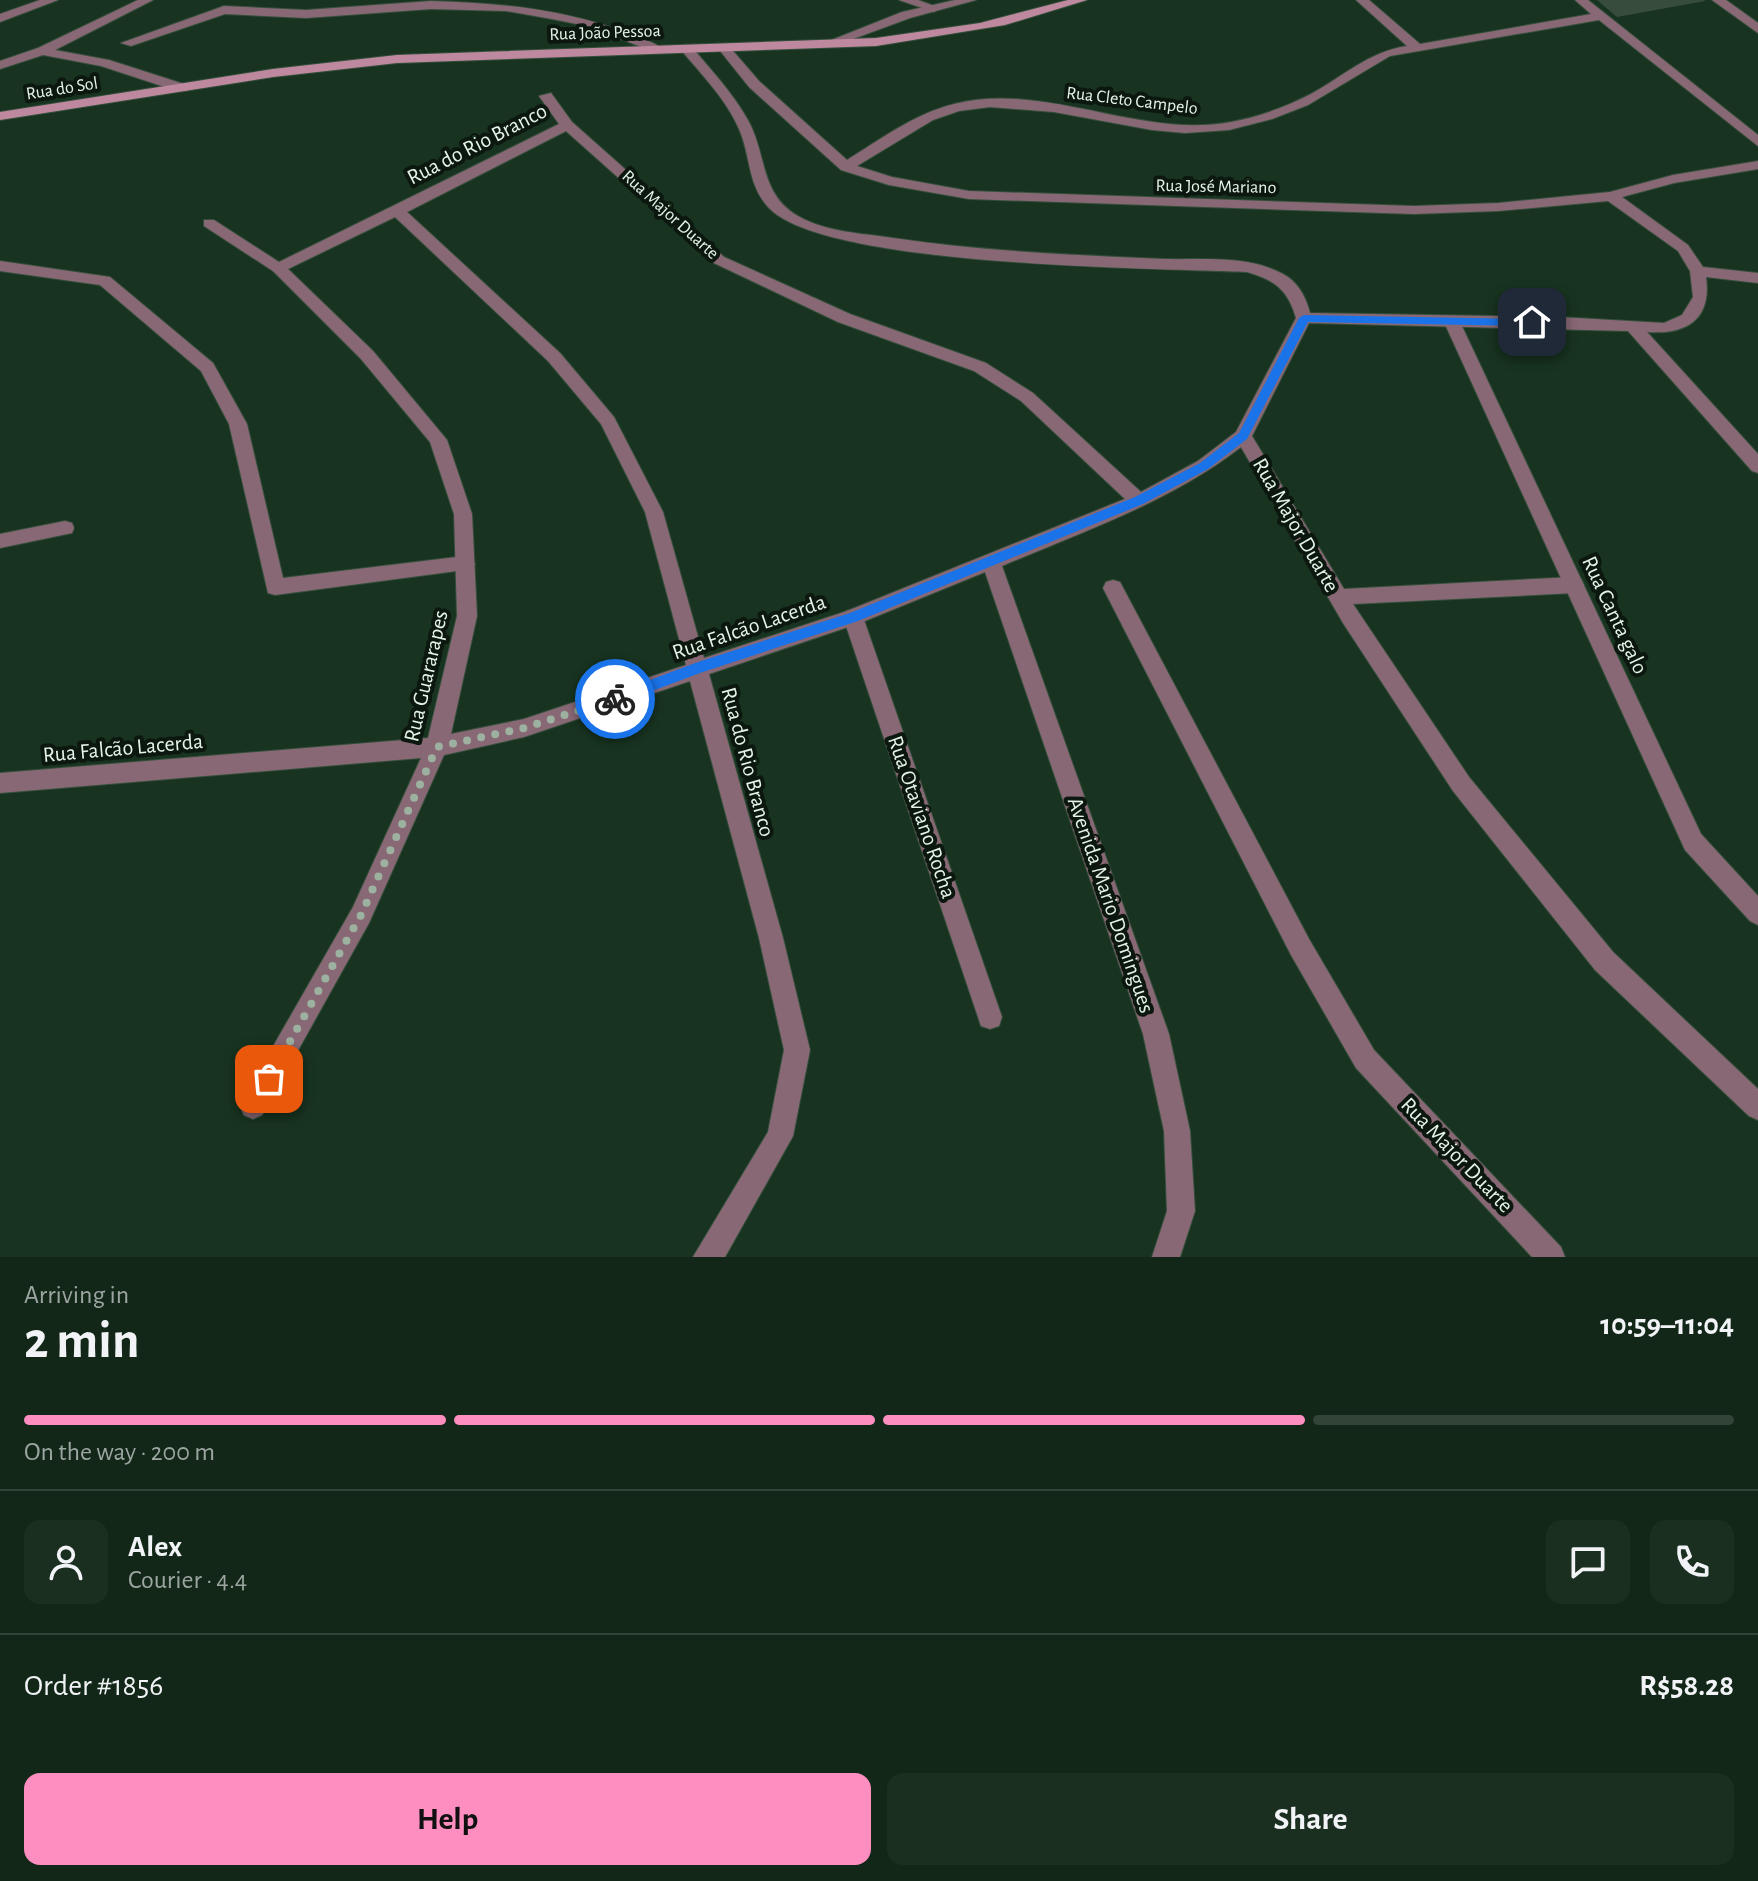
<!DOCTYPE html>
<html lang="en">
<head>
<meta charset="utf-8">
<style>
  :root { --surface:#122718; --page:#1b2f21; --text:#f1f3f6; --muted:#9ca5a2; --line:#314437; --accent:#fd8ebf }
  body { margin:0; font-family:"Alegreya Sans",sans-serif; background:var(--page); color:var(--text); height:100vh; display:flex; flex-direction:column; font-size:30px; white-space:nowrap }
  * { box-sizing:border-box; margin:0 }
  p { font-size:26px; color:var(--muted) }
  .icon { flex:none; width:44px; height:44px; fill:none; stroke:currentColor; stroke-width:2; stroke-linecap:round; stroke-linejoin:round }
  .map { position:relative; height:1257px; overflow:hidden }
  .sheet { display:flex; flex-direction:column; background:var(--surface); flex:1 }
  .sheet>* { flex:none }
  .pin { position:absolute; display:grid; place-items:center; width:68px; height:68px; color:#fff; margin:-34px; border-radius:16px; box-shadow:0 4px 12px #0006 }
  .courier { position:absolute; display:grid; place-items:center; width:80px; height:80px; margin:-40px; border:6px solid #1a73e8; border-radius:50%; background:#fff; color:#222; box-shadow:0 2px 10px #0007 }
  .headline em { font-style:normal; font-weight:700 }
  .headline div { display:flex; flex-direction:column-reverse }
  .headline { display:flex; align-items:center; justify-content:space-between; height:136px; padding:0 24px }
  h1 { font-size:52px; font-weight:700; line-height:60px }
  .bar { display:grid; grid-template-columns:repeat(4,1fr); gap:12px 8px; align-content:center; height:96px; padding:0 24px }
  .bar i { height:10px; border-radius:6px; background:var(--line) }
  .bar .active { background:var(--accent) }
  .bar p { grid-column:span 4 }
  .line { display:flex; align-items:center; gap:20px; padding:0 24px; border-top:2px solid var(--line) }
  .line div { flex:1 }
  .round { display:grid; place-items:center; flex:none; width:84px; height:84px; border-radius:16px; background:var(--page) }
  .action { display:flex; gap:16px; margin-top:auto; padding:16px 24px }
  .action a { flex:1; height:92px; border-radius:16px; background:var(--accent); color:#111; font-size:32px; font-weight:700; line-height:92px; text-align:center }
  .action a+a { background:var(--page); color:var(--text) }
  .map>svg:first-child { display:block }
</style>
</head>
<body>
<div class="map">
<svg width="1758" height="1257" viewBox="0 0 1758 1257">
  <rect width="100%" height="100%" fill="#183420"/>
  <path fill="#384c3d" d="M1597 0H1704L1705 1 1617 17Z"/>
  <g fill="none" stroke-linecap="round" stroke-linejoin="round">
    <g stroke="#354f3c" stroke-width="2">
      <g id="service">
        <path d="M40 0H58L0 22V14Z"/>
        <path d="M138 0H153L55 50 109 60 187 85V91H177L101 66 43 55 0 69V61L38 48Z"/>
        <path d="M899 0H918L940 8 934 12Z"/>
        <path d="M431 1C500 3 565 9 630 34 641 38 654 42 663 49L657 53 587 26 552 19 506 11 431 9 306 18 225 14 131 46 121 43 224 6 306 10Z"/>
        <path d="M0 261 110 277 213 363 247 424 283 578 465 556 472 559 475 564 472 569 275 595 268 593 229 424 201 371 100 285 0 271Z"/>
        <path d="M1452 317 1460 322 1701 834 1758 896V925L1750 921 1685 850 1444 322Z"/>
        <path d="M853 609 860 611 863 617 1002 1017 999 1026 990 1029 981 1026 978 1017 843 617 846 611Z"/>
      </g>
    </g>
    <g stroke="#354f3c" stroke-width="2">
      <g id="minor">
        <path d="M955 0H976L910 18 834 46 824 43 902 12Z"/>
        <path d="M1356 0H1369L1420 44 1591 14 1575 0H1588L1758 135V146L1599 20 1390 56 1308 105 1272 119 1229 130 1185 133 1152 130 1054 112 990 107 959 111 933 120 857 166 892 177 969 191 1414 206 1498 203 1610 192 1673 175 1758 161V169L1674 183 1622 197 1688 245 1703 267 1758 273V283L1706 277C1712 319 1687 335 1647 332L1758 454V473L1752 471 1628 331 1309 323 1252 436 1344 589 1574 577 1581 579 1584 585 1581 591 1574 593 1353 604 1469 777 1613 952 1758 1089V1120L1749 1116 1595 970 1453 791 1343 623 1241 447C1170 502 1084 531 1002 566L1169 1034 1190 1131 1195 1211 1180 1257H1152L1167 1211 1164 1131 1143 1034 985 572 860 623 709 674 783 938 810 1050 793 1136 725 1257H693L768 1132 784 1050 759 938 690 681 524 737 444 755 369 923 262 1115 253 1119 244 1115 240 1106 244 1097 353 907 421 758 0 793V773L428 738 457 616 454 514 430 442 361 359 273 271 204 226V220H214L279 262 559 124 539 96 551 93 572 122 724 257 850 314 986 363 1033 393 1141 492 1198 461 1236 432 1296 318C1288 290 1275 280 1247 272 1155 268 826 267 769 208 747 185 751 156 739 129 726 99 702 75 682 51V45H690C711 70 734 94 749 122 767 156 760 194 798 216 824 231 857 233 886 237 978 251 1071 255 1164 259 1203 260 1248 255 1283 274 1298 282 1306 297 1310 313L1559 317 1664 323 1682 315 1693 297 1690 271 1678 251 1608 201 1498 211 1414 214 969 199 889 185 841 170 749 87 717 47 727 44 759 81 847 160C881 139 914 114 954 104 1046 81 1138 139 1231 122 1258 117 1286 107 1311 94 1344 76 1368 52 1407 46ZM566 131 714 263 838 322 974 371 1021 401 1125 499 847 611 704 658 663 512 614 417 560 353 407 212ZM395 217 548 361 601 424 645 512 686 665 524 719 451 734 477 616 472 514 447 440 373 351 288 269Z"/>
        <path d="M1712 0H1726L1758 23V33Z"/>
        <path d="M65 521 72 523 74 528 72 533 0 548V534Z"/>
        <path d="M1113 580 1120 582 1309 939 1374 1050 1561 1247 1565 1257H1532L1356 1068 1291 955 1103 588 1106 582Z"/>
      </g>
    </g>
    <g stroke="#354f3c" stroke-width="2">
      <path id="secondary" d="M1068 0H1087L1005 25 876 46 397 63 273 77 0 120V112L273 69 397 55 876 38 980 23Z"/>
    </g>
    <use href="#service" fill="#896875" fill-rule="evenodd"/>
    <use href="#minor" fill="#896875" fill-rule="evenodd"/>
    <use href="#secondary" fill="#be899e" fill-rule="evenodd"/>
  </g>
  <path fill="#1a73e8" d="M1304 315 1532 319 1537 322 1532 326 1308 322 1247 439 1208 469 1143 504 858 621 700 673 615 705 610 703V695L698 662 850 613 1135 497 1200 463 1239 433 1299 318Z"/>
  <g fill="none" stroke-linecap="round" stroke-linejoin="round">
    <path stroke="#9db1a1" stroke-width="8" stroke-dasharray="0 14.4" d="M269 1079 361 915 437 747 524 728 615 699"/>
  </g>
  <g text-anchor="middle" dominant-baseline="central" stroke-width="8" stroke-linejoin="round" paint-order="stroke">
    <g font-size="18" fill="#e4f4e7" stroke="#0c180f">
      <text transform="translate(605 33) rotate(-2)">Rua João Pessoa</text>
      <text transform="translate(62 89) rotate(-9)">Rua do Sol</text>
      <text transform="translate(1132 101) rotate(7)">Rua Cleto Campelo</text>
      <text transform="translate(1216 187) rotate(1)">Rua José Mariano</text>
      <text transform="translate(670 215) rotate(42)">Rua Major Duarte</text>
    </g>
    <g font-size="22" fill="#e4f4e7" stroke="#0c180f">
      <text transform="translate(477 144) rotate(-27)">Rua do Rio Branco</text>
      <text transform="translate(1296 525) rotate(60)">Rua Major Duarte</text>
      <text transform="translate(1615 615) rotate(65)">Rua Canta galo</text>
      <text transform="translate(749 627) rotate(-19)">Rua Falcão Lacerda</text>
      <text transform="translate(426 676) rotate(-77)">Rua Guararapes</text>
      <text transform="translate(123 748) rotate(-5)">Rua Falcão Lacerda</text>
      <text transform="translate(748 762) rotate(75)">Rua do Rio Branco</text>
      <text transform="translate(922 817) rotate(71)">Rua Otaviano Rocha</text>
      <text transform="translate(1111 905) rotate(71)">Avenida Mario Domingues</text>
      <text transform="translate(1457 1155) rotate(46)">Rua Major Duarte</text>
    </g>
  </g>
</svg>
<div class="pin" style="left:269px;top:1079px;background:#ea580c"><svg class="icon" aria-label="bag" viewBox="0 0 24 24"><path d="M5 8h14l-1 12H6zM9 8a3 3 0 0 1 6 0"/></svg></div>
<div class="pin" style="left:1532px;top:322px;background:#1f2937"><svg class="icon" aria-label="home" viewBox="0 0 24 24"><path d="M3 11l9-7 9 7M6 9v11h12V9"/></svg></div>
<div class="courier" style="left:615px;top:699px"><svg class="icon" aria-label="bike" viewBox="0 0 24 24"><circle cx="6" cy="16" r="4"/><circle cx="18" cy="16" r="4"/><path d="M6 16l4-8h5l3 8M10 8l3 8H6M13 5h3"/></svg></div>
</div>
<section class="sheet">
<div class="headline"><div><h1>2 min</h1><p>Arriving in</p></div><em>10:59–11:04</em></div>
<div class="bar"><i class="active"></i><i class="active"></i><i class="active"></i><i></i><p>On the way · 200 m</p></div>
<div class="line" style="height:144px"><a class="round"><svg class="icon" aria-label="person" viewBox="0 0 24 24"><circle cx="12" cy="8" r="4"/><path d="M4 21q1-7 8-7t8 7"/></svg></a><div><b>Alex</b><p>Courier · 4.4</p></div><a class="round"><svg class="icon" aria-label="chat" viewBox="0 0 24 24"><path d="M4 5h16v11H9l-5 4z"/></svg></a><a class="round"><svg class="icon" aria-label="phone" viewBox="0 0 24 24"><path d="M5 4h4l2 5-3 2q2 4 5 5l2-3 5 2v4C11 20 4 13 5 4z"/></svg></a></div>
<div class="line" style="height:104px"><div>Order #1856</div><b>R$58.28</b></div>
<div class="action"><a>Help</a><a>Share</a></div>
</section>
</body>
</html>
